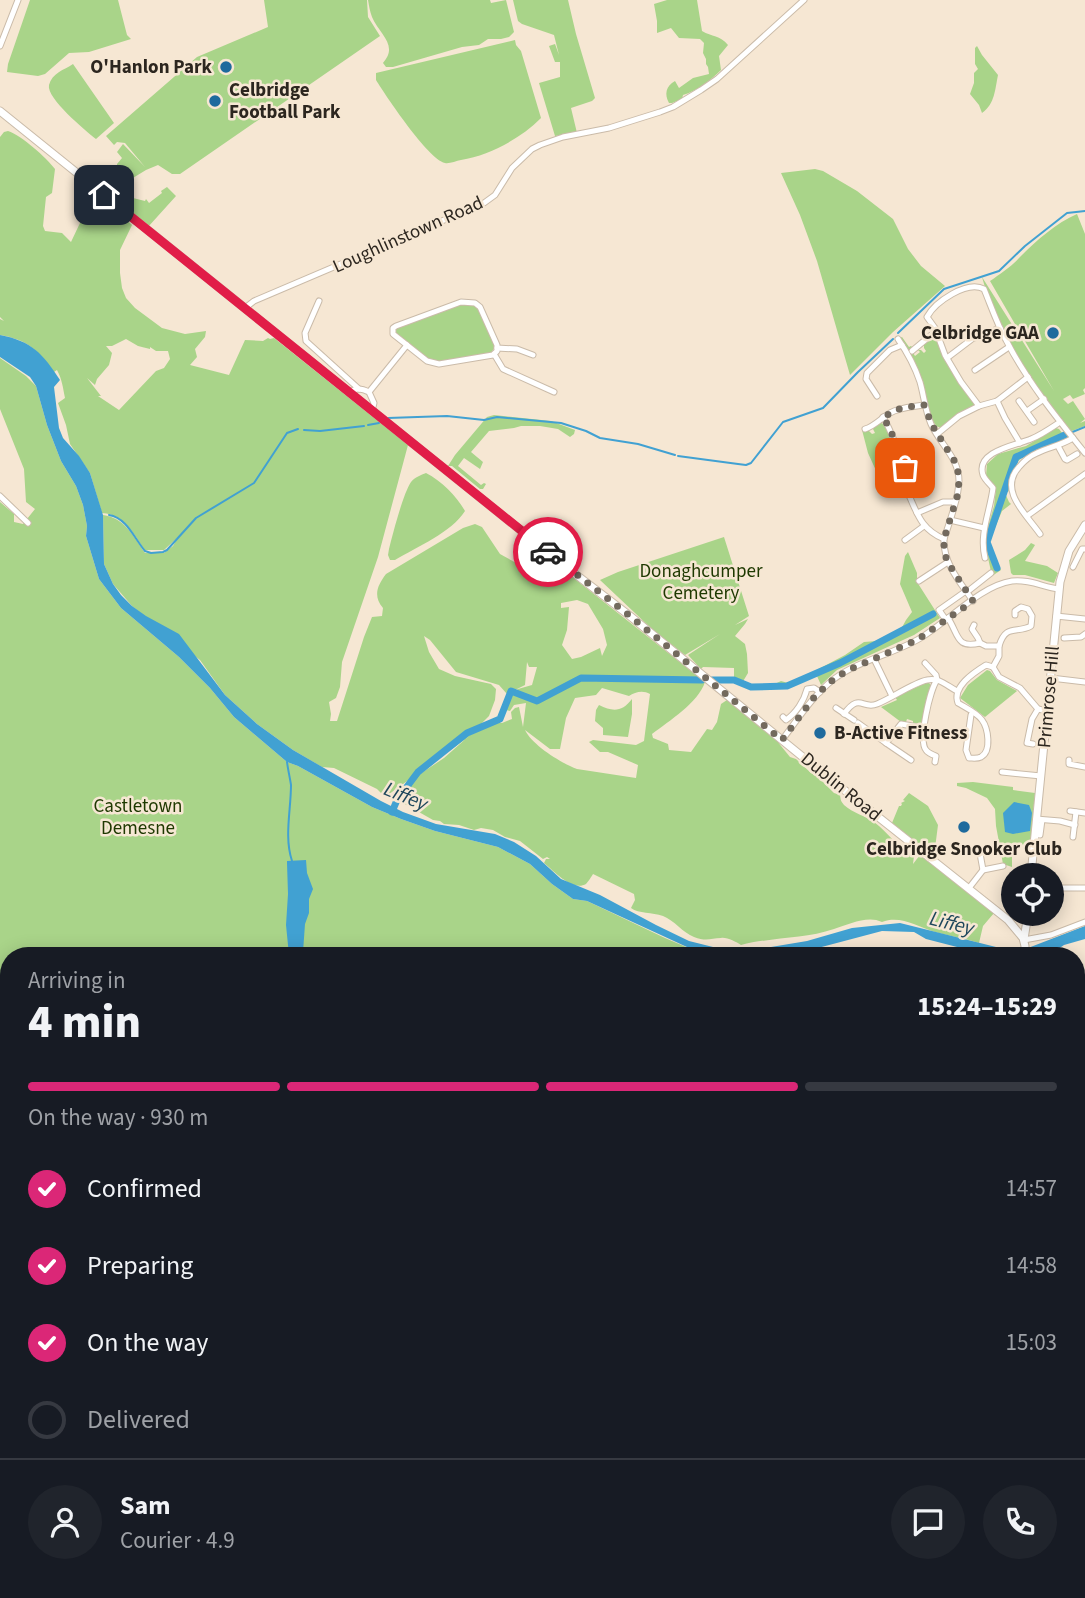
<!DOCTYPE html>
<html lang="en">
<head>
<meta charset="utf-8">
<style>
  :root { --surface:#171b24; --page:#20242c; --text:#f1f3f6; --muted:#9ea1a6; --line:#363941; --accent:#db2777 }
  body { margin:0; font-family:"Source Sans 3",sans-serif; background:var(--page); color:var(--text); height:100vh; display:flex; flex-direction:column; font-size:26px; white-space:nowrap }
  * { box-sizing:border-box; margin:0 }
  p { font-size:23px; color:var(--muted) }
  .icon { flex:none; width:38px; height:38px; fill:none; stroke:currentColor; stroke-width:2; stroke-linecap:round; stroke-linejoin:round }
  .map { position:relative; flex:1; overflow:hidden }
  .details { position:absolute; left:0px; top:947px; width:1085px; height:653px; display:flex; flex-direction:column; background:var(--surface); border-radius:28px 28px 0 0; box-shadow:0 4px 18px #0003 }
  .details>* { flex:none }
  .controls { position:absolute; left:1001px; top:863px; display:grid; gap:14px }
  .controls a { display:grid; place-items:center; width:63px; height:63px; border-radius:50%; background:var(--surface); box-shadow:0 4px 18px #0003; font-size:35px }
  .pin { position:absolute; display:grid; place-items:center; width:60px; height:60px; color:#fff; margin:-30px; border-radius:14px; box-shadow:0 4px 10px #0006 }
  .courier { position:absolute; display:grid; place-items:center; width:70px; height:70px; margin:-35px; border:5px solid #e11d48; border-radius:50%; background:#fff; color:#222; box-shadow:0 2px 9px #0007 }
  .headline em { font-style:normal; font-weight:800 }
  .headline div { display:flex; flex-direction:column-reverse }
  .headline { display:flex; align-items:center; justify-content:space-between; height:119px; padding:0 28px }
  h1 { font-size:46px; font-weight:800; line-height:52px }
  .bar { display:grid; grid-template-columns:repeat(4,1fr); gap:10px 7px; align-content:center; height:84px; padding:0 28px }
  .bar i { height:9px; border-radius:5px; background:var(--line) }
  .bar .current { background:var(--accent) }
  .bar p { grid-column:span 4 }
  .line { display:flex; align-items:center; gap:18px; padding:0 28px; border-top:2px solid var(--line) }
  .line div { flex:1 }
  .round { display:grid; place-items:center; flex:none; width:74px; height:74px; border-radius:37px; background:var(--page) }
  ol { padding:0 28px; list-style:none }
  li { display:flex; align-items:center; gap:21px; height:77px }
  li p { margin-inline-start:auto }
  li .icon { padding:7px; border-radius:50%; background:var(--accent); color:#fff; stroke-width:4 }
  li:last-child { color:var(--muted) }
  li i { width:38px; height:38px; border:4px solid var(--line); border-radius:50% }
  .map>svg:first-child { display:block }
</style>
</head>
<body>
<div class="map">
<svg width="1085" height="1598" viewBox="0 0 1085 1598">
  <rect width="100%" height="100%" fill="#f6e7d3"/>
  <g fill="#a9d489" fill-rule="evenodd">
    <path d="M30 0H118L127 35 131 39 89 52 69 53 45 74 38 76 7 72 8 64Z"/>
    <path d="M264 0H367L368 17 380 36 180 174H172L158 165 146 170 128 181 117 168V164L122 158 117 152 123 144 145 167 125 143 117 142 114 145 106 136 197 57 268 27Z"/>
    <path d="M368 0H490L491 3 506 0 514 32 509 37 501 39H488L479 45 462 47 393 67H386L383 63C399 45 379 34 372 17 370 12 369 6 368 0Z"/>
    <path d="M513 0H568L576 34 595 98 592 101 571 108 577 133 555 136 539 83 560 77V62H555L549 46 555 44 559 55 554 35 522 24 518 21Z"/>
    <path d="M667 0H697L702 31C712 37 720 35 728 45L719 56 721 70C711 80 697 91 683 95L682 99 672 103H669C664 94 666 86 675 81L679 88 693 78 709 74 708 67 706 64V59L703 53 704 43 700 39 679 38 671 28 657 33V21L654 4Z"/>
    <path d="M515 40 516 45 521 51 541 118C520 139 490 155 461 160 456 161 449 164 445 163 428 159 386 96 376 80V73Z"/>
    <path d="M977 46 982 55 998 75C995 89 995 104 982 113L979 105 970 94 974 83V73L978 69 975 64V48Z"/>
    <path d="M73 64 114 123 96 139C86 131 46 98 49 85 52 73 64 70 73 64Z"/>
    <path d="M8 131C22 136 46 157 55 169L52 193 46 197 43 226 45 231 62 233 71 242 80 223 86 219 99 217 115 209 132 225 120 250V273L122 288 126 298 135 308 162 328 185 334 206 331 205 337 195 349 197 357 190 365 229 375 245 340 263 341 268 338 270 339 274 338 408 445 378 557 342 662 340 687 336 698 329 702 331 714 330 721H337L364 637 372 617 382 616 383 608C373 596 377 586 386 574L463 528 475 524 482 527 500 554 527 569 537 549 705 682C698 703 669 721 652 734L653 738 668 744 669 750 691 752 707 729 712 730 717 722 721 704 727 700 777 741 790 757 796 759 811 773 819 778 834 793 840 795C841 800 840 800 844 805 853 813 865 816 874 822 889 833 896 847 914 856L913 864 920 855 966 889 994 913 983 926 979 943C964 938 950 936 935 932 917 927 901 915 882 922 868 915 849 924 834 929 805 939 772 937 741 945 736 942 727 937 721 938 711 938 707 942 694 937 683 933 674 920 663 916 652 912 639 914 631 908L635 900 634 894 593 874C592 876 587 883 586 884 572 892 553 870 544 863L546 859H550L547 857 543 859 520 841 505 837 493 830 481 828 474 830 459 825 444 824 440 821 433 820 403 803 402 800 408 794 409 786 417 776 444 758 477 729 492 722 502 723 512 719 511 712 515 708 519 707 523 727 526 703 514 705 510 711 506 710 508 696 518 689 532 685 537 667H529L527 662 525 685 507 694 499 685 456 672 430 640 424 636 429 652 439 669 455 676 491 684 496 689 495 700 489 716 467 738 385 797 377 789 334 768 322 767 293 750 257 724 225 695 200 660 132 606 113 584 104 564 103 515C125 518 133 536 145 553H164L173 546 178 537 164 550H145C133 534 125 514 102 513L90 473 70 444 66 425 58 403 65 398C63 388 62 379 57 370L54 372C38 350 28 340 0 335V319L4 321 0 317V137L4 132ZM126 339 138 346 150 349V347L156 351H168L170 359 164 368 156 371 119 410 98 396H101L87 378 95 385 97 379 109 365 112 353 106 346H112ZM577 600 588 604 603 629 607 645 602 656 600 648 581 657 572 659 562 645 567 630 569 607 561 608V603ZM602 688 629 696C635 692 643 690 650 694L644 741 636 745 593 740 589 742 600 752H608L638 765 636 778 577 769C561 763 532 745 525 730L550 749H560L566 718 575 698 596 695Z"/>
    <path d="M815 169 823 171 857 191 893 219 908 249 921 266 945 286 893 332 850 375 817 261 800 215 781 173Z"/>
    <path d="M167 187 176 196 148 227 124 206 133 198 145 201 146 199 149 203 162 193 161 191Z"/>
    <path d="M1077 214 1085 234V388L1083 390 1085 394 1073 399 1070 395 1063 399 1068 404 1073 401 1085 419 1080 423 1085 421V426L1069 432C1035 385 997 334 982 277L1054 391 990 281C1000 274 1012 266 1020 257 1036 241 1056 223 1077 214Z"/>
    <path d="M461 304 475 306 480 310 495 347 491 353 439 362 428 359 395 332V329Z"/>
    <path d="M933 336 936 338 975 403 973 407 941 428 936 426C927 412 927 398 923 383 918 367 910 352 900 338L902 337 909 347 911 346 913 348 912 351 915 356 920 352 918 350H921L924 353 926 351 924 348V343Z"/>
    <path d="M0 358 26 376 36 386 47 425 61 461 76 486 83 505 87 526 86 536 99 579 121 608 179 657 210 688 234 717 287 762 298 766 372 807 401 819 435 831 498 847 530 864 552 884 573 899 587 901 665 938 700 953 712 955 9 956V1591H309L296 1598H0V502L14 514V522L23 524 35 509 26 502 24 469 0 409Z"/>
    <path d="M494 415 551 421 575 430 574 434 570 437 558 429 540 426H521L514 428 489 431 471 452 483 462 480 469 464 458 458 466 481 485 484 483 486 484 483 489H480L452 466H448L455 455 487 417Z"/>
    <path d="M882 423 891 435 889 442 893 445 902 466 901 468 893 472 890 470 887 471V473L882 477 878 475 868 453 862 430H868L872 434 875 433 873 429 875 426Z"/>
    <path d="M1056 428 1059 429 1067 439C1041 448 1004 455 1009 491L1005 493 1009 502 1011 504 1002 511 989 542 1001 570 992 576 984 540 994 506 996 488 986 476 987 464 998 454 1026 446Z"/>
    <path d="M426 473C442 481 457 497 465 511 452 532 417 547 395 560H390L388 555 389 549C393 533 403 494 411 482 415 477 421 475 426 473Z"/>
    <path d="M724 537 749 616 735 625 748 619 745 624 735 636 745 644 747 654 748 673 742 683 734 680V668L703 667 701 669 688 655 720 634 685 655 653 630 600 580 618 572Z"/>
    <path d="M1031 543 1035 545 1025 561 1047 566 1058 573 1054 583 1025 575H1013L1011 573 1009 560 1025 550Z"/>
    <path d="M908 552 917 573V582L940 618 914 635 837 670 821 685 817 676 799 683 762 690 781 681 788 683 811 673 845 655 864 642 877 641 900 631 906 620 912 612 900 584 905 556Z"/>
    <path d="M987 670 990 671 997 680 1017 691 985 717 960 698 968 685Z"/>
    <path d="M928 682 931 685 923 722 920 724 913 723V721L907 719 906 722H901L881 707 897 700 895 697Z"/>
    <path d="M632 699V714L628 737 603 735V728L595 721 596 710 599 705C613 712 622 712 632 699Z"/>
    <path d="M973 782 1013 787V790L1035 793 1030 845 1012 844V867L1003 864 996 826 995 809 987 798 966 788 957 786V783Z"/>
    <path d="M909 793 928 806 938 825 934 856 892 823 899 806H901L902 804 901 803 905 801 903 800Z"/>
    <path d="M1077 1018 1085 1020V1254H1076Z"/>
    <path d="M1080 1406 1085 1409V1476L1076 1478V1411Z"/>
  </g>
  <g fill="#41a1d2">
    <path d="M0 335C32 341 43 354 60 380L54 387 59 428 63 438 79 456 90 473 103 515 104 564 113 584 121 595 132 606 146 616 179 634 225 695 257 724 293 750 381 801 403 812 436 824 495 834 514 842 536 856 561 879 600 895 656 925 689 941 713 947 752 949 771 947 807 941 852 928 900 923 1000 948H1028L1085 926V939L1064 945 1049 955 992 956 926 939 914 932 882 931 799 953 792 952 769 956 712 955 700 953 587 901 573 899 552 884 530 864 498 847 435 831 401 819 372 807 298 766 287 762 234 717 210 688 179 657 121 608 99 579 86 536 87 526 83 505 76 486 61 461 47 425 36 386 30 377 0 357Z"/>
    <path d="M1014 802 1029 805 1032 813 1030 831 1013 834 1005 832 1003 813Z"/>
    <path d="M306 860 307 873 313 889 309 899V913L305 924 303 952 302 955H289L286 925 288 894 287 863V861Z"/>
  </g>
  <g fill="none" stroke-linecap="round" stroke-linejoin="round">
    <g stroke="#41a1d2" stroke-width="2">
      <path d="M898 333 944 289 999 271 1025 246 1067 213 1085 211"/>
      <path d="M388 418 447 416 484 420 497 417 561 423 586 431 600 438 638 444 675 455"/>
      <path d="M368 425 379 423"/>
      <path d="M304 430 320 431 364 426"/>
      <path d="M1070 433 1085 427"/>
      <path d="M678 456 738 464 746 465 751 463 783 422 823 408 858 372 893 339"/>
      <path d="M109 515C127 518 134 538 145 551L151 553 163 552 167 550 196 518 254 483 287 433 298 429"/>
      <path d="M287 762C288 770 290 778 291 785 291 810 284 837 292 861"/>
      <path d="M225 1591 227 1598"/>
    </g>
    <g stroke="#41a1d2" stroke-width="7">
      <path d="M997 568 987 542 1016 457 1067 434"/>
      <path d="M712 680H734L751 687 787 686 840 663 933 614"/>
      <path d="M392 812 397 800 418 772 467 733 500 719 511 691 537 701 581 678 702 680"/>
    </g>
    <g stroke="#cabba9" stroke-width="7">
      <g id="minor">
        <path d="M0 46 18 0"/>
        <path d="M319 301 305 333 306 341 359 389"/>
        <path d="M461 302 475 303 480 307 497 345V351L493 355 439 364 427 361 393 334V328L396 326Z"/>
        <path d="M245 308 254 301 484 203 495 195 512 168 532 149 540 145 563 137 609 128 660 112 673 107 701 90 717 79 804 0"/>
        <path d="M898 339C907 352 915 367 920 382 924 396 925 410 931 424 940 444 959 458 959 481 959 498 949 523 944 539 943 563 960 582 973 601"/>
        <path d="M497 348 517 349 533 355"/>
        <path d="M912 351 936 331"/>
        <path d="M494 354 503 369 554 392"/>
        <path d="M947 358 972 339 1000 328"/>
        <path d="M975 370 1009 347"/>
        <path d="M369 392 374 403 372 411"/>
        <path d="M350 393C355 387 363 389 369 392L407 345"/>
        <path d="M877 396 866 379 867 373 890 350 902 345"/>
        <path d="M997 401 1005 418 1020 443"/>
        <path d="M1019 401 1034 422"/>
        <path d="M979 406 961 382 945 355 935 328 927 317C935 302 967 280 984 289 991 306 997 324 1006 340 1027 381 1056 417 1085 453"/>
        <path d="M1027 411 1044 399"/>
        <path d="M883 417C893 433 897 451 905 468"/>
        <path d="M865 429C875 426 881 418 890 413 900 407 912 407 924 405"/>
        <path d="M937 434 959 416 979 406 997 401 1028 377"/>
        <path d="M1058 446 1065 459 1067 460 1077 454"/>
        <path d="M881 478C890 475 899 470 908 468 916 465 923 464 931 461"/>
        <path d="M907 491C917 512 920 529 944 539"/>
        <path d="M0 496 28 523"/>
        <path d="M917 513 943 502H954"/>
        <path d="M1027 516 1085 474"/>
        <path d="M950 520 984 528"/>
        <path d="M1040 534C1026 514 998 490 1019 467 1024 461 1030 456 1037 453 1049 447 1060 446 1073 438"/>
        <path d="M905 540 924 526"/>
        <path d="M985 558C979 534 990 512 993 488 990 484 985 480 983 475 975 451 1017 445 1031 439 1041 435 1051 428 1060 422"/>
        <path d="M1073 567 1082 549H1085"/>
        <path d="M919 581 948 562"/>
        <path d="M967 592 991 573"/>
        <path d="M1056 616 1085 619"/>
        <path d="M948 618C959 635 956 649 980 643L986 646H999V656L993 667"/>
        <path d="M946 620 939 610 966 591"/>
        <path d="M974 625 972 629 978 638 980 643"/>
        <path d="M1064 638 1081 637 1085 634"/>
        <path d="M999 646C1006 623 1017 634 1031 626L1032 616 1028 609 1021 607 1015 611V615"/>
        <path d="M874 659 892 696"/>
        <path d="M925 663 936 675 937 680"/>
        <path d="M993 667 999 677 1020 688 1038 709 1047 711"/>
        <path d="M1051 678 1085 682"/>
        <path d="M836 708 854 720"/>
        <path d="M844 714C860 692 862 710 877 704 892 698 913 683 927 680 939 677 947 686 957 691"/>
        <path d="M971 715 966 750 969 758C973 758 977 759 981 757 992 751 988 728 982 720 976 712 966 708 958 703 952 687 973 673 986 665L993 667"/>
        <path d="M783 717 786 720C796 713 804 701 807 689L814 688 820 692"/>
        <path d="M858 723 886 743"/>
        <path d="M782 740C798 719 813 695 834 679 858 661 890 655 917 640 946 624 979 586 1012 581 1029 579 1043 587 1059 589"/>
        <path d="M1033 744 1027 743 1032 719 1038 709"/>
        <path d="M911 760 886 743 901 724 924 728"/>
        <path d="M1069 760V764L1085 767"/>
        <path d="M935 762 936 756C933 755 928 753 926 750 918 741 930 689 937 680"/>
        <path d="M1002 772 1041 776"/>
        <path d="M1070 811 1085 813"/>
        <path d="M1036 819 1060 821 1075 825"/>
        <path d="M1040 835 1042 820"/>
        <path d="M1073 837 1076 812"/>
        <path d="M983 870 1003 866"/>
        <path d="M969 888 983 870 979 848"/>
        <path d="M1052 888H1085"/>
        <path d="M1024 940 1051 935 1085 922"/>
        <path d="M1076 1287 1085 1289"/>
        <path d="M1076 1324 1085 1326"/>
        <path d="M1076 1375 1085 1378"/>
        <path d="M1076 1484 1085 1481"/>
        <path d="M1085 1533 1078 1538 1085 1555"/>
        <path d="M393 1591 406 1598"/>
        <path d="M468 1591 479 1598"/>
        <path d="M551 1591 560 1598"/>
        <path d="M722 1591 731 1598"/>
        <path d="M858 1591H859"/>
        <path d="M864 1591 873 1598"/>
        <path d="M947 1591 957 1598"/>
        <path d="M985 1591 1005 1598"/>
        <path d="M1045 1591 1046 1596"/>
        <path d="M698 1596 702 1591"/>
        <path d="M424 1598 428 1591"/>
        <path d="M492 1598 497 1591"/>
        <path d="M516 1598 522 1591"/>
        <path d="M609 1598 614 1591"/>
        <path d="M645 1598 650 1591"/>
        <path d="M773 1598 780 1591"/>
        <path d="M837 1598 845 1591"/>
      </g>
    </g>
    <g stroke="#cabba9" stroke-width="9">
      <g id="major">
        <path d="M0 111 570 570 630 616 804 758 1008 920 1023 938 1025 946 1024 956"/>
        <path d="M1031 875 1060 582 1069 551 1085 525"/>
        <path d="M1024 939 1028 914"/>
        <path d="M1076 1003 1085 1006"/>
        <path d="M434 1598 437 1591"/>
      </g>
    </g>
    <use href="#minor" stroke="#fff" stroke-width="5"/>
    <use href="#major" stroke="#fff" stroke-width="7"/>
  </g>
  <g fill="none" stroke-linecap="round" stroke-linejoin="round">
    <path stroke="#736a5e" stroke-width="7" stroke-dasharray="0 12.6" d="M548 552 630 616 782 740 815 696 836 677 853 668 917 640 973 601 950 566 944 553V539L958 494 959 480 957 465 932 425 924 405 901 408 883 417 890 429 905 468"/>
    <path stroke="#e11d48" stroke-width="9" d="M104 195 548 552"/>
  </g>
  <g fill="#1e6a9d" stroke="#f6e7d3" stroke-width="2.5">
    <circle cx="226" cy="67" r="7"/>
    <circle cx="215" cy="101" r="7"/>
    <circle cx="1053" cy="333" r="7"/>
    <circle cx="820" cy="733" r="7"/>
    <circle cx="964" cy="827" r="7"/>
  </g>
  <g text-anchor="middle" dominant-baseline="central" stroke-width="5" stroke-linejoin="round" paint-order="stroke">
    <g font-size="19" font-weight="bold" fill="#2c261f" stroke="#f6e7d3" text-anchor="end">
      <text x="212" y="67">O'Hanlon Park</text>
      <text x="229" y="90" text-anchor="start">Celbridge<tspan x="229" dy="22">Football Park</tspan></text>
      <text x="1039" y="333">Celbridge GAA</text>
      <text x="834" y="733" text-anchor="start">B-Active Fitness</text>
      <text x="964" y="849" text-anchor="middle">Celbridge Snooker Club</text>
    </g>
    <g font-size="19" fill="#2c261f" stroke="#f6e7d3">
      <text transform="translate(408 235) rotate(-24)">Loughlinstown Road</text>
      <text transform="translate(1049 697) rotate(-85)">Primrose Hill</text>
      <text transform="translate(841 787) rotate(39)">Dublin Road</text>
    </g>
    <g font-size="19" fill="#1e3900" stroke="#f6e7d3">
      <text x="701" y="571">Donaghcumper<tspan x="701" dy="22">Cemetery</tspan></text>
      <text x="138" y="806">Castletown<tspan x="138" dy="22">Demesne</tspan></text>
    </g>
    <g font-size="21" font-style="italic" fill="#1f475c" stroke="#f6e7d3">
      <text transform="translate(406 796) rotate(22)">Liffey</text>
      <text transform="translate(952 923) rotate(14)">Liffey</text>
    </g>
  </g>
</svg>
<div class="controls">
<a><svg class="icon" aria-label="locate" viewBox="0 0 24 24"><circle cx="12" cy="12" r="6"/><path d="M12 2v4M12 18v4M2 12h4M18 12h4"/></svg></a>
</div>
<div class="pin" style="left:905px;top:468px;background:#ea580c"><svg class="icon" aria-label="bag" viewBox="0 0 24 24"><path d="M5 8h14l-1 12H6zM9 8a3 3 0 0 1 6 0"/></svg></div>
<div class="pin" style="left:104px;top:195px;background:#1f2937"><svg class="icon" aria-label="home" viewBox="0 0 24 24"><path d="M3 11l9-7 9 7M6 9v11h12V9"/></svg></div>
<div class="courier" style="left:548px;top:552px"><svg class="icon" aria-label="car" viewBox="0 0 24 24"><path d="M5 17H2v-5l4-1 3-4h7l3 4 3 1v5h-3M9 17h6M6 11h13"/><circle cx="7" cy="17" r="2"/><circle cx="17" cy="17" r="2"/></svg></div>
<section class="details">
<div class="headline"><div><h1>4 min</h1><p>Arriving in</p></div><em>15:24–15:29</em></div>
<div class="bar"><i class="current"></i><i class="current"></i><i class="current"></i><i></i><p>On the way · 930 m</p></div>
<ol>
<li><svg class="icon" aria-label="check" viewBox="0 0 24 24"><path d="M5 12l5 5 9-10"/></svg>Confirmed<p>14:57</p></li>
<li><svg class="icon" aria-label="check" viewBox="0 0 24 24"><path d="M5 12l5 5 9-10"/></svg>Preparing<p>14:58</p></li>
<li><svg class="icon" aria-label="check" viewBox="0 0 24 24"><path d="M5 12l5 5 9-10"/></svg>On the way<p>15:03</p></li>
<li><i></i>Delivered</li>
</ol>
<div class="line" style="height:126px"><a class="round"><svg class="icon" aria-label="person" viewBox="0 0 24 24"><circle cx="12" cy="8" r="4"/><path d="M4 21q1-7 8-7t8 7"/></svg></a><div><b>Sam</b><p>Courier · 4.9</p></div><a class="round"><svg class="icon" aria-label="chat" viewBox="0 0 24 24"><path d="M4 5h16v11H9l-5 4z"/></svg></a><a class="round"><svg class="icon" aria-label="phone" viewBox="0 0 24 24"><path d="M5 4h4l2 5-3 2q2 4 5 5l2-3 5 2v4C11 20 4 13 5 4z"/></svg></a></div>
</section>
</div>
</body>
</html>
